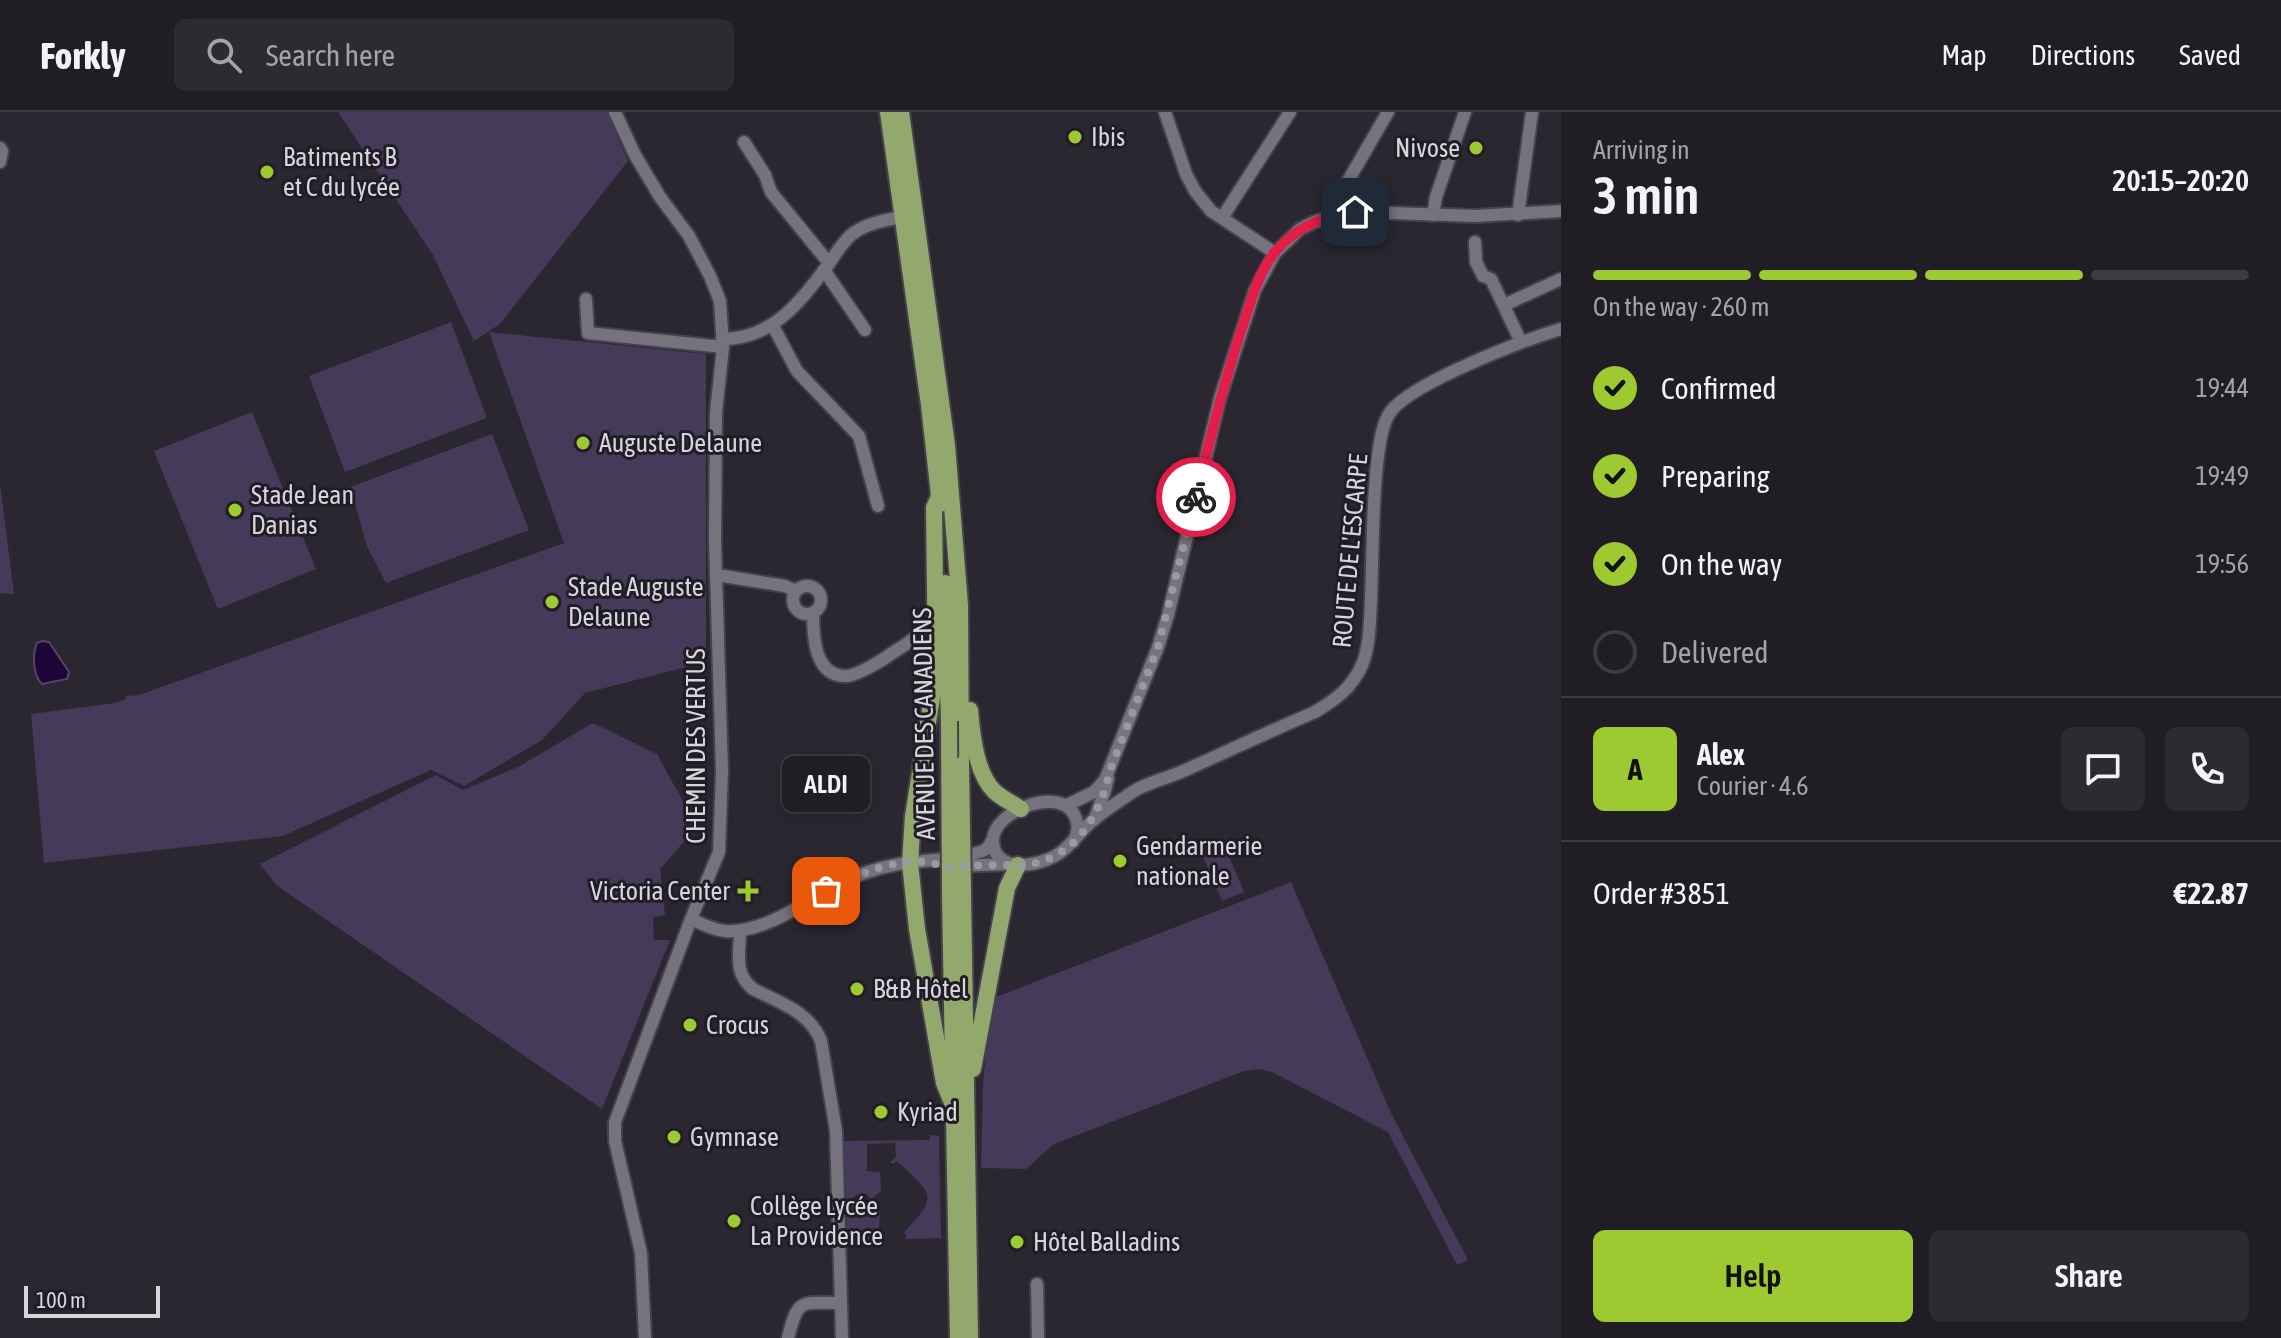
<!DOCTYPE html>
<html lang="en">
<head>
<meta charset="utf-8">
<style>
  :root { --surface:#201d25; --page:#2d2a32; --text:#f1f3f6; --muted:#a2a2a7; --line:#3d3b42; --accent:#9dca31 }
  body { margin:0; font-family:"Asap Condensed",sans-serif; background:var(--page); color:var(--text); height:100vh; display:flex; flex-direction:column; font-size:30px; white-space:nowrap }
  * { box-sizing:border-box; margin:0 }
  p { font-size:26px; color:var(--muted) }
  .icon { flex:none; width:44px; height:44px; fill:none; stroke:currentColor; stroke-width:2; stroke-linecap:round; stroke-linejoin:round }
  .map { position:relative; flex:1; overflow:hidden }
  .panel { display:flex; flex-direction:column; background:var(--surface); width:720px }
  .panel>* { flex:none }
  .scale { position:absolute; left:24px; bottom:20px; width:136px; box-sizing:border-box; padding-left:8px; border:4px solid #d7d5dc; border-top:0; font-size:22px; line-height:28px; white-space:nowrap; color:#d7d5dc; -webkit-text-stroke:6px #211d27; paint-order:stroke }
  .pin { position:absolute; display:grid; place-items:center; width:68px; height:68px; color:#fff; margin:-34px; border-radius:16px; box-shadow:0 4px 12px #0006 }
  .courier { position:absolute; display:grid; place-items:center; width:80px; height:80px; margin:-40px; border:6px solid #e11d48; border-radius:50%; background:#fff; color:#222; box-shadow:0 2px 10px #0007 }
  .bubble { position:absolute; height:56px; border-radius:12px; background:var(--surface); box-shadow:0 4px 20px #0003,0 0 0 2px var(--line); font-size:26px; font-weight:600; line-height:56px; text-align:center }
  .summary em { font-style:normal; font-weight:600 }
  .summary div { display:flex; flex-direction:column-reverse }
  .summary { display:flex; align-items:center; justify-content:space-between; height:136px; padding:0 32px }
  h1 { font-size:52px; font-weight:600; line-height:60px }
  .bar { display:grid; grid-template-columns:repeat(4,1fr); gap:12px 8px; align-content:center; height:96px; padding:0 32px }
  .bar i { height:10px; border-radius:6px; background:var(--line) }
  .bar .on { background:var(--accent) }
  .bar p { grid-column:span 4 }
  .line { display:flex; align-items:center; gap:20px; padding:0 32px; border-top:2px solid var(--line) }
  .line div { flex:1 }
  .round { display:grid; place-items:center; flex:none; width:84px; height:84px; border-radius:12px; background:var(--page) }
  ol { padding:0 32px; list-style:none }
  li { display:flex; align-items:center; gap:24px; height:88px }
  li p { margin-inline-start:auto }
  li .icon { padding:8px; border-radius:50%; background:var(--accent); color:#111; stroke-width:4 }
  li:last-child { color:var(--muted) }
  li i { width:44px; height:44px; border:4px solid var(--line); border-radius:50% }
  .action { display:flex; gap:16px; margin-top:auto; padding:16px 32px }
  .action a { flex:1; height:92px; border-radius:12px; background:var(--accent); color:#111; font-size:32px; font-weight:600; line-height:92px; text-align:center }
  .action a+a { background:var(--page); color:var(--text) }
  header { display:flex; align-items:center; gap:48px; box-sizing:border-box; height:112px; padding:0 40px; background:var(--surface); border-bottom:2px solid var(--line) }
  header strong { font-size:38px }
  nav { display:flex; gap:44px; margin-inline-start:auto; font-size:28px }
  .search { width:560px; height:72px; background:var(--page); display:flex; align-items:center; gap:20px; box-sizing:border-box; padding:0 28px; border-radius:12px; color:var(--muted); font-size:30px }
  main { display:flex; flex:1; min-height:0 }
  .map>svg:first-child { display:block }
</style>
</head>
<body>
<header>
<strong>Forkly</strong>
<div class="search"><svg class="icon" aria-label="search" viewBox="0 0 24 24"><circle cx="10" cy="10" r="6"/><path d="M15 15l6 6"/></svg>Search here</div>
<nav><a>Map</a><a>Directions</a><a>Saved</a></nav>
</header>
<main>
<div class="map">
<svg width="1561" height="1226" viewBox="0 0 1561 1226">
  <rect width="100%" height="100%" fill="#2a2731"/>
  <g fill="#453a59">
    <path d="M338 0H607L628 49 500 212 474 229 433 143Z"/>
    <path d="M451 210 487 306 345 360 309 264Z"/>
    <path d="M489 220 706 242V550L585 581 542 628 464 674 431 658 283 724 44 751 31 602 115 591 126 587V584L139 583 564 431Z"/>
    <path d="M252 300 316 457 218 497 154 339Z"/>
    <path d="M492 322 529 418 386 471 367 434 350 375Z"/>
    <path d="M0 371 14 482 0 481Z"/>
    <path d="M593 611 657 642 697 715 660 757 665 803 653 805 654 828H670L602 997 276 773 260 752 436 663 463 678 518 655Z"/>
    <path d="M1225 735 1244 780 1222 789 1203 744Z"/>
    <path d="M1291 770 1391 1001 1468 1148 1457 1153 1388 1020 1272 960 1259 957 1244 959 1054 1032 1026 1057 981 1056 983 971 991 887Z"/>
    <path d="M930 1023 939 1024 941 1126 905 1127 907 1124 904 1120C941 1083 931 1082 897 1049L893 1052 890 1050 896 1045 895 1031 867 1032V1059L880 1060 881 1079 873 1086H869L868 1083H855L854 1086 846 1087 843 1029 930 1028Z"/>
    <path d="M846 1092H855V1096L868 1095 869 1092H874L880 1099 879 1117 876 1121V1127L847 1128Z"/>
  </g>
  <path fill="#1d0537" stroke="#554368" stroke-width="2" d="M42 529 49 530 69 560 67 567 42 572C33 564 32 542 37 531Z"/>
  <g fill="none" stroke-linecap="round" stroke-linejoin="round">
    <g stroke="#46424c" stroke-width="16">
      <g id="minor">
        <path d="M615 0 635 43 660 85 689 124 710 164 720 189 723 235 716 300 715 429 722 659 719 740 691 807 615 1010V1029L641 1141 645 1226"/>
        <path d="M1165 0 1186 62 1195 79 1211 99 1275 141"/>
        <path d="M744 30 765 63 771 80 829 151"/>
        <path d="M0 36 2 39 0 50"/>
        <path d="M1355 100 1353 83 1345 74 1388 0"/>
        <path d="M1433 103 1436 85 1465 0"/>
        <path d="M1518 103 1532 0"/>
        <path d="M1222 106 1290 0"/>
        <path d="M1475 130 1476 150 1483 164 1491 167 1521 230"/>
        <path d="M824 158 865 218"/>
        <path d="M586 187 588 221 723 235"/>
        <path d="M1504 193 1561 167"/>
        <path d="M773 214 797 259 859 324 878 394"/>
        <path d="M722 227C773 227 800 190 828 153 835 143 842 131 851 123 864 112 885 108 902 105"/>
        <path d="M717 463 785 474 796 479"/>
        <circle cx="807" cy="488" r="14"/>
        <path d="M813 501C813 524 814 565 847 564 858 563 881 549 891 542 906 532 922 523 935 509"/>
        <path d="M1067 693 1094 680 1105 668 1158 535 1168 503 1220 286 1255 178 1275 141 1300 117 1314 110 1339 102 1363 100 1475 104 1561 99"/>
        <path d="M1094 708 1105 679 1108 666"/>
        <path d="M1073 730C1078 722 1079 715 1076 707 1065 671 992 698 993 729 994 758 1027 755 1046 748 1067 741 1076 723 1092 709 1104 699 1118 690 1131 681 1143 672 1167 666 1181 660 1226 640 1270 619 1315 600 1335 588 1352 576 1362 553 1370 534 1370 508 1371 487 1373 442 1372 397 1377 352 1379 336 1381 313 1391 299 1414 270 1524 228 1561 217"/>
        <path d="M956 754 1010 752"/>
        <path d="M691 807C702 812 713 818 725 819 767 822 812 784 849 767 870 758 892 752 914 750 926 749 978 744 986 737 989 735 991 730 993 727"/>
        <path d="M740 819C740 841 733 861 753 877 780 891 809 899 821 929L836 1019 842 1226"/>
        <path d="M1037 1172 1038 1226"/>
        <path d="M788 1226C798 1185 801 1191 841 1191"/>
      </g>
    </g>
    <g stroke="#46424c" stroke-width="20">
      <g id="major">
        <path d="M888 0 929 293 940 392"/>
        <path d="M901 0 947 333 960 493 961 653"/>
        <path d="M940 382 934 396 936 561 913 704 910 751 917 817 944 971 953 993"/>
        <path d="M945 471 949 609"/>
        <path d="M970 598C972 622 976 661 994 679 1001 686 1012 691 1021 697"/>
        <path d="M963 782 970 1226"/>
        <path d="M950 783 958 1226"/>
        <path d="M973 957 1007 776 1018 753"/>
      </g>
    </g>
    <use href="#minor" stroke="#76727e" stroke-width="12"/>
    <use href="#major" stroke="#93a86d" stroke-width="16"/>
    <g stroke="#46424c" stroke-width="20" stroke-linecap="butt">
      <g id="major-bridge">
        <path d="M949 609 950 783"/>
        <path d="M961 653 963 782"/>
      </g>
    </g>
    <use href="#major-bridge" stroke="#93a86d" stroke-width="16"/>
  </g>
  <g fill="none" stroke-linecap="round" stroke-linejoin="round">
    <path stroke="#9a98a0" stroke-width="8" stroke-dasharray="0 14.4" d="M826 779C857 762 910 739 944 755 965 754 986 753 1007 753 1015 752 1023 754 1031 752 1078 743 1101 701 1110 658L1158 535 1196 385"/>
    <path stroke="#e11d48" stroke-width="10" d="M1196 385C1210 327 1224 270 1243 213 1251 189 1258 161 1275 140 1295 116 1324 103 1355 100"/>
  </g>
  <g fill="#9dca31" stroke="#211d27" stroke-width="3">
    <circle cx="1075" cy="25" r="8"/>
    <circle cx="1476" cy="36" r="8"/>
    <circle cx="267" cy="60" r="8"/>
    <circle cx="583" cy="331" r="8"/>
    <circle cx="235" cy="398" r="8"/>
    <circle cx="552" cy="490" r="8"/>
    <circle cx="1120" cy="749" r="8"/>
    <path d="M744 767h8v8h8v8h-8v8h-8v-8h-8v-8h8z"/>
    <circle cx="857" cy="877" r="8"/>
    <circle cx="690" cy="913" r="8"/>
    <circle cx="881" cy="1000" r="8"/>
    <circle cx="674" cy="1025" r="8"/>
    <circle cx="734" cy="1109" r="8"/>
    <circle cx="1017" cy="1130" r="8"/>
  </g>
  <g text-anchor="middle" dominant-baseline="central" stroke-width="6" stroke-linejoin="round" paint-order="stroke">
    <g font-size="26" fill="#d7d5dc" stroke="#211d27" text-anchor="start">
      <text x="1091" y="25">Ibis</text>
      <text x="1460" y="36" text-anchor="end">Nivose</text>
      <text x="283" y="45">Batiments B<tspan x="283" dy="30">et C du lycée</tspan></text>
      <text x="599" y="331">Auguste Delaune</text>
      <text x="251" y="383">Stade Jean<tspan x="251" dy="30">Danias</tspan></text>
      <text x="568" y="475">Stade Auguste<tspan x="568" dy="30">Delaune</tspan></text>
      <text x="1136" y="734">Gendarmerie<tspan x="1136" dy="30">nationale</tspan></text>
      <text x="730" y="779" text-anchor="end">Victoria Center</text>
      <text x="873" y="877">B&amp;B Hôtel</text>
      <text x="706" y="913">Crocus</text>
      <text x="897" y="1000">Kyriad</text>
      <text x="690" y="1025">Gymnase</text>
      <text x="750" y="1094">Collège Lycée<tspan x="750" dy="30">La Providence</tspan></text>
      <text x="1033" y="1130">Hôtel Balladins</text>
    </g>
    <g font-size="26" fill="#d7d5dc" stroke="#211d27">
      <text transform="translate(1350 439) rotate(-85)">ROUTE DE L'ESCARPE</text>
      <text transform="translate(924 612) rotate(-91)">AVENUE DES CANADIENS</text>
      <text transform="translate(696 634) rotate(-90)">CHEMIN DES VERTUS</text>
    </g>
  </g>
</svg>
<div class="scale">100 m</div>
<div class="pin" style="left:826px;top:779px;background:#ea580c"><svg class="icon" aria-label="bag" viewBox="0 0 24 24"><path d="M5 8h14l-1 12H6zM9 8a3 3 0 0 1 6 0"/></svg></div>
<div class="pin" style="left:1355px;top:100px;background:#1f2937"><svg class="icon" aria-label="home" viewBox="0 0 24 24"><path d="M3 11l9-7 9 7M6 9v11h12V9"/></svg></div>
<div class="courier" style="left:1196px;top:385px"><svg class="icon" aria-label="bike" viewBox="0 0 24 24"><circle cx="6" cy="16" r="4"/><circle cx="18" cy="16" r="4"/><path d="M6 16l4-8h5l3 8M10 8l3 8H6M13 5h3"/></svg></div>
<div class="bubble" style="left:782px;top:644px;width:88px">ALDI</div>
</div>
<section class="panel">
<div class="summary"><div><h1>3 min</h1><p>Arriving in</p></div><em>20:15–20:20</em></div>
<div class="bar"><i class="on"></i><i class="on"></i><i class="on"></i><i></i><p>On the way · 260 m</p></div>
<ol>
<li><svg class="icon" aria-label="check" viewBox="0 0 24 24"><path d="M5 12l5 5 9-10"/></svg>Confirmed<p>19:44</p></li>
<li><svg class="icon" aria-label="check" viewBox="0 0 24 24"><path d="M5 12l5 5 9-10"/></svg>Preparing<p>19:49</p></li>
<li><svg class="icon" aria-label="check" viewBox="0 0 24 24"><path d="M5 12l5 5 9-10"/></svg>On the way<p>19:56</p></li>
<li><i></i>Delivered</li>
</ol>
<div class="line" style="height:144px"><b class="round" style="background:var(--accent);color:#111">A</b><div><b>Alex</b><p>Courier · 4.6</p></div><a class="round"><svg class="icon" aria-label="chat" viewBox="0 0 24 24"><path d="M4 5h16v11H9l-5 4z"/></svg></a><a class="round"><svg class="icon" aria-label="phone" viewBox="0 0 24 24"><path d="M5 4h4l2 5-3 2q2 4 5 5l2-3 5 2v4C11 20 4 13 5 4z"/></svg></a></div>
<div class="line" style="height:104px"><div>Order #3851</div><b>€22.87</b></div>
<div class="action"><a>Help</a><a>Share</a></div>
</section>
</main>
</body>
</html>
